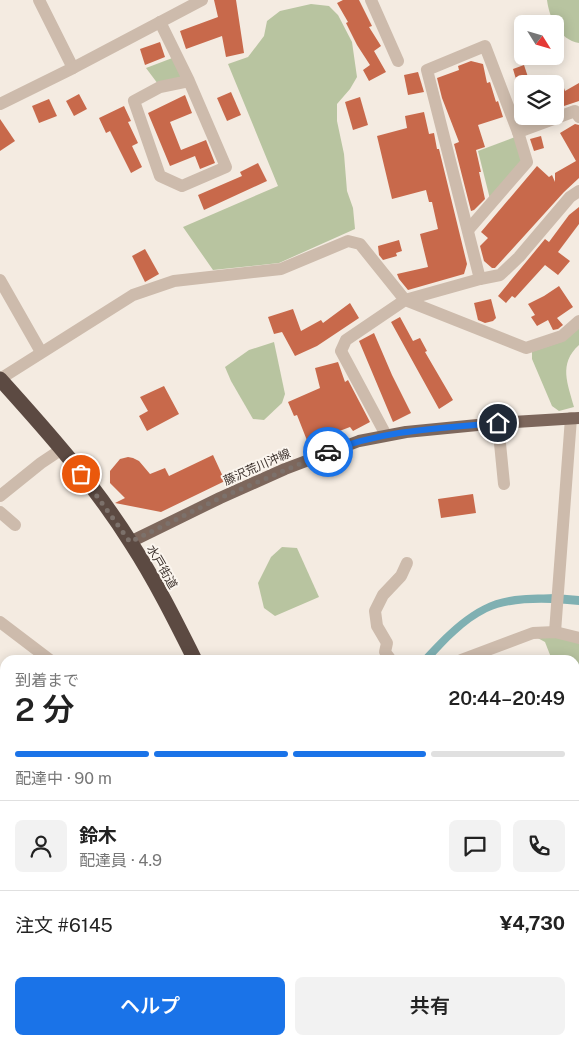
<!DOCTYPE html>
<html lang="ja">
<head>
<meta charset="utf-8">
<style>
  :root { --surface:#fff; --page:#f2f2f2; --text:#222; --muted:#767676; --line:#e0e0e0; --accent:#1a73e8 }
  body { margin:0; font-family:"Public Sans","Noto Sans JP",sans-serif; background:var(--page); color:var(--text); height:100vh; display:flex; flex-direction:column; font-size:19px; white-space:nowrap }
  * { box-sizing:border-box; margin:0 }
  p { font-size:16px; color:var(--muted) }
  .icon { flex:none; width:28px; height:28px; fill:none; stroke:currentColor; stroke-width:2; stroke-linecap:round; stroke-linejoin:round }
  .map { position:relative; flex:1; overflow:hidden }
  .sheet { position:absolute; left:0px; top:655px; width:580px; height:390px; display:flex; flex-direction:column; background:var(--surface); border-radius:15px 15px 0 0; box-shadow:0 2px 12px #0003 }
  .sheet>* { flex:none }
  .needle { width:32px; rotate:127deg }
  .buttons { position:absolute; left:514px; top:15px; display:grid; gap:10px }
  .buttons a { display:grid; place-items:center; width:50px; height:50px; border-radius:8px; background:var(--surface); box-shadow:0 2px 12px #0003; font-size:25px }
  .pin { position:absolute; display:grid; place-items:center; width:42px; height:42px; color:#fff; margin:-21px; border:2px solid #fff; border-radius:50%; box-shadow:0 1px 5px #0007 }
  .courier { position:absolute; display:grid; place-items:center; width:50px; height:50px; margin:-25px; border:4px solid #1a73e8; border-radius:50%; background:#fff; color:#222; box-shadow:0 1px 6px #0007 }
  .overview em { font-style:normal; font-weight:600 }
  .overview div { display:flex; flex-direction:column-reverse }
  .overview { display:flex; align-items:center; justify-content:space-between; height:85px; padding:0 15px }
  h1 { font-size:32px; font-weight:600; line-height:38px }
  .bar { display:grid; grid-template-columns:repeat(4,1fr); gap:8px 5px; align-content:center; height:60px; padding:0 15px }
  .bar i { height:6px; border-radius:4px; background:var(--line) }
  .bar .active { background:var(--accent) }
  .bar p { grid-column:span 4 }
  .line { display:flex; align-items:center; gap:12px; padding:0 15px; border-top:1px solid var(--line) }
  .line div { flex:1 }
  .round { display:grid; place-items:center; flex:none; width:52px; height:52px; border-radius:8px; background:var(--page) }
  .cta { display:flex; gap:10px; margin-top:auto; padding:10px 15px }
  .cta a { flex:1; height:58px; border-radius:8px; background:var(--accent); color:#fff; font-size:20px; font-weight:600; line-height:58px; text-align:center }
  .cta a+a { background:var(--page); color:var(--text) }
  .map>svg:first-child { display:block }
</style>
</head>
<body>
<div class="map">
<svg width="579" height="1045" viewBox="0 0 579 1045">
  <rect width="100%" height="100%" fill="#f4ebe1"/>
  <g fill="#b8c4a0">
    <path d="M547 0H579V43C559 40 549 17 547 0Z"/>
    <path d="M311 4 329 6 338 15 352 42 357 77 350 89 337 104V121L344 154 347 191 353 208 355 229 279 263 213 270 183 227 278 186 228 64 248 57 264 36 267 21 280 11Z"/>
    <path d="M175 57 186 79 158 84 146 68Z"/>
    <path d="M515 137 522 162 490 199 478 151Z"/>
    <path d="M579 326V345C558 364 568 384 574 407L559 411 552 406 532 359V351Z"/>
    <path d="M274 342 285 394 282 403 264 420 253 419 231 381 225 367 249 350Z"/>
    <path d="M282 547 297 548 319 597 275 616 264 608 258 583 271 557Z"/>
    <path d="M534 636H555L579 641V670L575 671V660H552L545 642Z"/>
  </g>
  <path fill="#7fb0b2" d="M555 594 579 596V605C552 602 512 600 487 612 465 623 447 642 431 660H420C444 634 472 603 509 597 524 594 540 595 555 594Z"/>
  <g fill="#c8694b">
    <path d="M214 0H236L244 53 226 57 222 36 186 49 180 31 218 17Z"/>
    <path d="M343 0H359L372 26 369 27 381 46 374 51 386 72 369 81 363 70 370 65 357 45 346 23 348 22 337 3Z"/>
    <path d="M160 42 165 57 145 65 140 49Z"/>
    <path d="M471 61 483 64 487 83 490 82 496 102 498 101 503 117 478 125 485 147 476 150 481 172H479L485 199 474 210 471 211 454 144 459 142 442 98 437 78 459 70 458 66Z"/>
    <path d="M524 65 530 83 522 84 518 86 513 69Z"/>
    <path d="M418 72 424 92 408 95 404 75Z"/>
    <path d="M579 83V101L555 109V87L563 85 565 91Z"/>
    <path d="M231 92 241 115 227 121 217 98Z"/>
    <path d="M79 94 87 109 74 116 66 101Z"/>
    <path d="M185 95 192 113 170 122 181 150 206 140 215 163 200 169 195 156 170 166 148 113Z"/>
    <path d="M360 97 368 125 353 130 345 102Z"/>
    <path d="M49 99 57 116 39 123 32 106Z"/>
    <path d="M124 106 131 121 128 122 138 143 132 146 142 167 131 173 110 131 106 133 99 118Z"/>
    <path d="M424 112 429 134 434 133 437 149H439L467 264 464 274 408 290 399 279 397 274 428 267 420 234 438 229 432 202H429L426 190 392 199 377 136 407 128 405 116Z"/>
    <path d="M0 119 15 141 0 151Z"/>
    <path d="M575 124 579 125V178L564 192 495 268H492L484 261 480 246 488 238 481 232 537 166 549 177 552 175 555 182V173L576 161 560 133Z"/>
    <path d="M541 136 544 148 534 151 530 139Z"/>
    <path d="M258 163 267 181 204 210 198 195 242 176 240 172Z"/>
    <path d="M579 207V224L558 252 570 261 558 275 545 265 515 298 512 296 506 303 498 296 545 239 549 242 569 215Z"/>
    <path d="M399 240 402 251 396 253 397 256 383 260 379 255 378 246Z"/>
    <path d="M145 249 159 274 145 282 132 256Z"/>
    <path d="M559 286 573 307 557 318 563 325 558 329 553 330 548 320 537 326 531 317 535 315 528 304 544 296Z"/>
    <path d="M491 299 496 318 493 321 485 323 478 320 474 303Z"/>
    <path d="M350 303 359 318 317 346 295 356 282 332 274 334 268 317 293 309 301 331 321 320 323 323Z"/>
    <path d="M400 317 413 341 420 338 427 351 425 352 453 400 439 409 391 322Z"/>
    <path d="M374 333 392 375 411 413 393 422 359 341Z"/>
    <path d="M338 362 345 382 348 380 370 422 353 431 350 427 308 443 297 415 294 416 288 402 320 388 315 368Z"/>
    <path d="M164 386 179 414 147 431 139 416 148 411 140 397Z"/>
    <path d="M213 455 225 481 161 512 115 503 125 498 110 483V471L120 459 128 457 133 458 139 461 150 474 165 468 169 476Z"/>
    <path d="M473 494 476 513 441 518 438 499Z"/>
  </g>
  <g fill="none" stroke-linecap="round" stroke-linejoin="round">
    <g stroke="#cdbbac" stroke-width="12">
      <path d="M39 0 73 68"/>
      <path d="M371 0 398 61"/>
      <path d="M160 22 189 81 226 167 182 186 160 176 134 101 160 87 189 81"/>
      <path d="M0 104 73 68 202 0"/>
      <path d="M468 230 527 162 518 132"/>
      <path d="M480 279 427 70 485 46 518 132 575 111 579 117"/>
      <path d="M0 280 41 352"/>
      <path d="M0 379 133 295 174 281 281 269 348 241 360 244 405 300 480 279 500 275 519 257 570 197 579 191"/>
      <path d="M498 423 504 484"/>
      <path d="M386 435 341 351 346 340 405 300 526 348 562 336 579 321"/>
      <path d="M0 496 41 463 62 449"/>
      <path d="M0 512 15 525"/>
      <path d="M0 622 50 660"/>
      <path d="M555 632 571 418"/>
      <path d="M391 660 385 652 387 643 377 626 375 611 383 595 401 576 407 563"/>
      <path d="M461 660 533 633 555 632 579 638"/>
      <path d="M575 682 579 681"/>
      <path d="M0 838 5 837"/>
      <path d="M156 1040 157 1045"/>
    </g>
    <g stroke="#7d675c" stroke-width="12">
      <path d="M130 542 220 498 285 469 359 441 406 432 498 423 579 418"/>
      <path d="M575 896 579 895"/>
      <path d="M575 917 579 916"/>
      <path d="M66 1045 84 1040"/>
      <path d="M121 1045 139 1040"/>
    </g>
    <g stroke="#5c4a42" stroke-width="15">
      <path d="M0 379C47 431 94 484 131 543 155 580 175 620 195 660"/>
      <path d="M390 1040 393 1045"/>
    </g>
  </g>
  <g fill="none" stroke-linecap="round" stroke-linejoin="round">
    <path stroke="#7c716b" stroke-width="5" stroke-dasharray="0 9" d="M81 474 130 542 220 498 328 452"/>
    <path stroke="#1a73e8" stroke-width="6" d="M328 452C382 430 441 428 498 423"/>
  </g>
  <g text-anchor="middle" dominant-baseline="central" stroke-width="4" stroke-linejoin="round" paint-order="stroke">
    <g font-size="12" fill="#3b302b" stroke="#fbf5ee">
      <text transform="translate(257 467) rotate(-24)">藤沢荒川沖線</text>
      <text transform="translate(162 567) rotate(60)">水戸街道</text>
    </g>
  </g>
</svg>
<div class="buttons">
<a><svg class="needle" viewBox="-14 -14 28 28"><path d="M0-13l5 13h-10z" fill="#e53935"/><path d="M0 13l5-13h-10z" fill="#767676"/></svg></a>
<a><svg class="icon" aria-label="layers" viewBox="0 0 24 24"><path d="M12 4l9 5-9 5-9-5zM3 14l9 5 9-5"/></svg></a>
</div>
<div class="pin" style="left:81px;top:474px;background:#ea580c"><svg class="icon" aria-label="bag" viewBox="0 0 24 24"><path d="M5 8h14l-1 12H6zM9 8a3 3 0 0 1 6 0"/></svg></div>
<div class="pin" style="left:498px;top:423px;background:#1f2937"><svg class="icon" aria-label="home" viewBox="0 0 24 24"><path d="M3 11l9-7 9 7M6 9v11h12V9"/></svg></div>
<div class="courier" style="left:328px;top:452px"><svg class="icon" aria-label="car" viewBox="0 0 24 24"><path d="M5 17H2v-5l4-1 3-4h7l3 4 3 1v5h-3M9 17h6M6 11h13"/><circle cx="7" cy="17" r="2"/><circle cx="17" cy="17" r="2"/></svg></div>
<section class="sheet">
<div class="overview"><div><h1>2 分</h1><p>到着まで</p></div><em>20:44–20:49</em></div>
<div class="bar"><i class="active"></i><i class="active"></i><i class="active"></i><i></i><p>配達中 · 90 m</p></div>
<div class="line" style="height:90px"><a class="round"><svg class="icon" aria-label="person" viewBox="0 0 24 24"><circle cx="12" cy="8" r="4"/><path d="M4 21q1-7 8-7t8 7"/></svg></a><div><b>鈴木</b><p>配達員 · 4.9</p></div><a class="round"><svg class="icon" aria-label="chat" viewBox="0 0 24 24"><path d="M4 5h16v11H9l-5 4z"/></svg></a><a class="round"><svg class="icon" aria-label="phone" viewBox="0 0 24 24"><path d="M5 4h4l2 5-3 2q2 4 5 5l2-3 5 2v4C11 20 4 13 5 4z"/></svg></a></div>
<div class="line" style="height:65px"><div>注文 #6145</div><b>¥4,730</b></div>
<div class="cta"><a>ヘルプ</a><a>共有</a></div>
</section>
</div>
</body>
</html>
